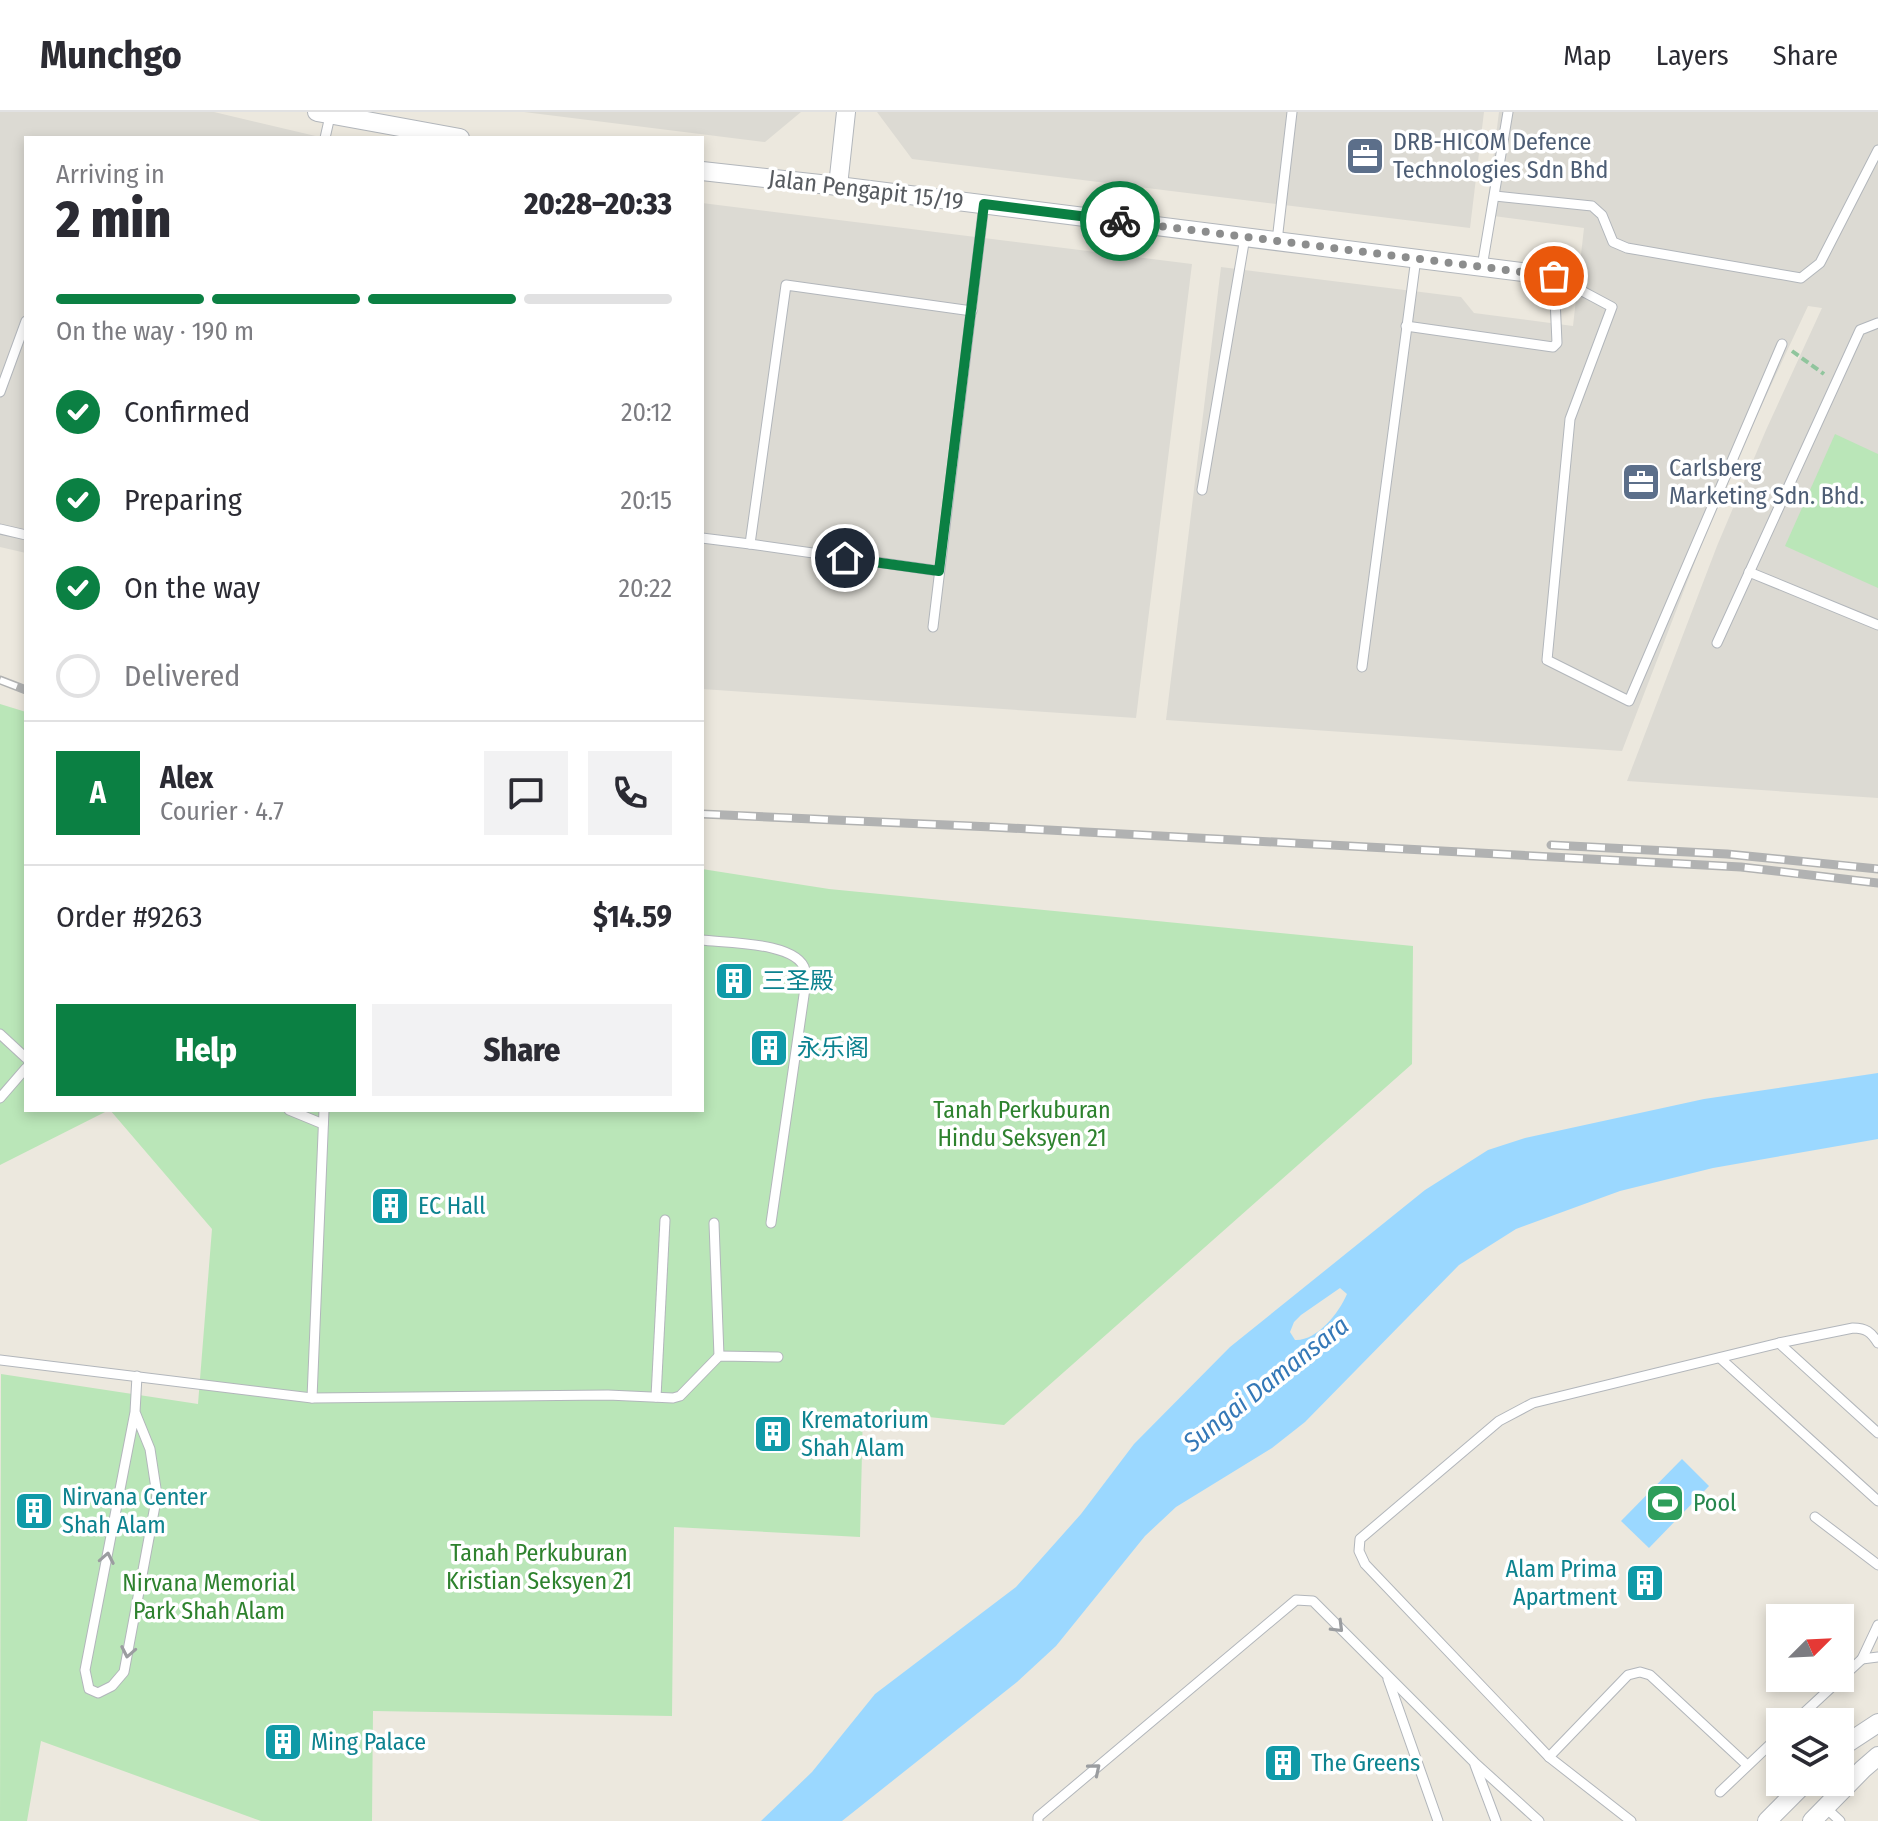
<!DOCTYPE html>
<html lang="en">
<head>
<meta charset="utf-8">
<style>
  :root { --surface:#fff; --page:#f2f2f3; --text:#2b2b33; --muted:#7c7c81; --line:#e1e1e2; --accent:#0b8043 }
  body { margin:0; font-family:"Fira Sans Condensed","Noto Sans SC",sans-serif; background:var(--page); color:var(--text); height:100vh; display:flex; flex-direction:column; font-size:30px; white-space:nowrap }
  * { box-sizing:border-box; margin:0 }
  p { font-size:26px; color:var(--muted) }
  .icon { flex:none; width:44px; height:44px; fill:none; stroke:currentColor; stroke-width:2; stroke-linecap:round; stroke-linejoin:round }
  .map { position:relative; flex:1; overflow:hidden }
  .side { position:absolute; left:24px; top:24px; width:680px; height:976px; display:flex; flex-direction:column; background:var(--surface); border-radius:0px; box-shadow:0 4px 12px #0003 }
  .side>* { flex:none }
  .needle { width:52px; rotate:66deg }
  .buttons { position:absolute; left:1766px; top:1492px; display:grid; gap:16px }
  .buttons a { display:grid; place-items:center; width:88px; height:88px; border-radius:0px; background:var(--surface); box-shadow:0 4px 12px #0003; font-size:40px }
  .pin { position:absolute; display:grid; place-items:center; width:68px; height:68px; color:#fff; margin:-34px; border:4px solid #fff; border-radius:50%; box-shadow:0 2px 8px #0007 }
  .courier { position:absolute; display:grid; place-items:center; width:80px; height:80px; margin:-40px; border:6px solid #0b8043; border-radius:50%; background:#fff; color:#222; box-shadow:0 2px 10px #0007 }
  .headline em { font-style:normal; font-weight:800 }
  .headline div { display:flex; flex-direction:column-reverse }
  .headline { display:flex; align-items:center; justify-content:space-between; height:136px; padding:0 32px }
  h1 { font-size:52px; font-weight:800; line-height:60px }
  .bar { display:grid; grid-template-columns:repeat(4,1fr); gap:12px 8px; align-content:center; height:96px; padding:0 32px }
  .bar i { height:10px; border-radius:6px; background:var(--line) }
  .bar .on { background:var(--accent) }
  .bar p { grid-column:span 4 }
  .line { display:flex; align-items:center; gap:20px; padding:0 32px; border-top:2px solid var(--line) }
  .line div { flex:1 }
  .round { display:grid; place-items:center; flex:none; width:84px; height:84px; border-radius:0px; background:var(--page) }
  ol { padding:0 32px; list-style:none }
  li { display:flex; align-items:center; gap:24px; height:88px }
  li p { margin-inline-start:auto }
  li .icon { padding:8px; border-radius:50%; background:var(--accent); color:#fff; stroke-width:4 }
  li:last-child { color:var(--muted) }
  li i { width:44px; height:44px; border:4px solid var(--line); border-radius:50% }
  .primary-button { display:flex; gap:16px; margin-top:auto; padding:16px 32px }
  .primary-button a { flex:1; height:92px; border-radius:0px; background:var(--accent); color:#fff; font-size:32px; font-weight:800; line-height:92px; text-align:center }
  .primary-button a+a { background:var(--page); color:var(--text) }
  header { display:flex; align-items:center; gap:48px; box-sizing:border-box; height:112px; padding:0 40px; background:var(--surface); border-bottom:2px solid var(--line) }
  header strong { font-size:38px }
  nav { display:flex; gap:44px; margin-inline-start:auto; font-size:28px }
  .map>svg:first-child { display:block }
</style>
</head>
<body>
<header>
<strong>Munchgo</strong>
<nav><a>Map</a><a>Layers</a><a>Share</a></nav>
</header>
<div class="map">
<svg width="1878" height="1709" viewBox="0 0 1878 1709">
  <rect width="100%" height="100%" fill="#ece8de"/>
  <g fill="#dcdad3">
    <path d="M0 0H214L324 26H26V441L0 435Z"/>
    <path d="M524 0H801L765 30Z"/>
    <path d="M877 0H1484L1470 116 912 47Z"/>
    <path d="M1499 0H1878V686L1627 669 1717 434 1766 318 1822 196 1808 194 1753 312 1703 429 1622 639 1166 608 1221 155 1461 185 1474 201 1573 214 1584 116 1486 103Z"/>
    <path d="M702 91 1192 152 1136 606 702 577Z"/>
  </g>
  <g fill="#bae6b8">
    <path d="M1835 322 1878 342V476L1785 434Z"/>
    <path d="M0 592 26 600V998H109L0 1053Z"/>
    <path d="M702 757 829 777 1413 834 1412 952 1004 1313 863 1298 860 1425 674 1415 672 1604 373 1599 372 1709H261L41 1629 27 1709H0L1 1262 198 1292 212 1117 110 998H702Z"/>
  </g>
  <g fill="#9bd8ff" fill-rule="evenodd">
    <path d="M1878 961V1027L1713 1056 1620 1079 1516 1117 1459 1153 1305 1310 1272 1336 1176 1395 1145 1424 1056 1534 1017 1570 842 1709H761L812 1660 875 1582 1016 1475 1081 1402 1134 1332 1230 1235 1425 1078 1488 1038 1525 1026 1704 987ZM1340 1176 1347 1182C1339 1201 1317 1229 1295 1228L1290 1220 1294 1210 1301 1203Z"/>
    <path d="M1682 1347 1709 1374 1649 1436 1621 1409Z"/>
  </g>
  <g fill="none" stroke-linecap="round" stroke-linejoin="round">
    <g stroke="#b2b6bb" stroke-width="11">
      <g id="service">
        <path d="M325 26 330 4"/>
        <path d="M1495 84 1592 94 1602 103 1613 130 1627 136 1801 166 1820 151 1878 38"/>
        <path d="M1277 129 1292 0"/>
        <path d="M1482 155 1508 0"/>
        <path d="M1554 164 1612 195 1570 307 1547 548 1629 589 1782 232"/>
        <path d="M1406 214 1553 235 1557 231 1554 164"/>
        <path d="M0 280 26 209"/>
        <path d="M1202 378 1245 125"/>
        <path d="M0 417 26 423"/>
        <path d="M702 426 750 432"/>
        <path d="M939 459 750 432 786 173 972 199"/>
        <path d="M1749 460 1878 513"/>
        <path d="M933 515 984 92"/>
        <path d="M1717 531 1860 218 1878 211"/>
        <path d="M1362 555 1416 146"/>
        <path d="M702 828C726 831 798 830 805 858 807 865 805 876 804 883L771 1111"/>
        <path d="M0 922 26 946"/>
        <path d="M0 986 26 956"/>
        <path d="M289 998 323 1012"/>
        <path d="M714 1111 719 1244"/>
        <path d="M1779 1231 1878 1321"/>
        <path d="M1720 1246 1878 1389"/>
        <path d="M0 1248 312 1286 608 1283 673 1286 680 1284 719 1244 778 1245"/>
        <path d="M656 1285 665 1108"/>
        <path d="M312 1286 324 998"/>
        <path d="M135 1300 150 1337 157 1383 124 1560 112 1574 98 1581 89 1577 85 1558 135 1300 137 1264"/>
        <path d="M1815 1405 1878 1453"/>
        <path d="M1862 1547 1878 1545"/>
        <path d="M1388 1567 1438 1709"/>
        <path d="M1794 1610 1862 1547 1878 1513"/>
        <path d="M1549 1645 1628 1563 1640 1560 1650 1563 1747 1653"/>
        <path d="M1475 1653 1496 1709"/>
        <path d="M1720 1680 1780 1623"/>
        <path d="M1825 1695 1840 1709"/>
        <path d="M1038 1709V1705L1296 1488 1313 1489 1474 1650 1539 1709"/>
        <path d="M1631 1709 1549 1645 1365 1452 1359 1439 1360 1427 1499 1309 1533 1291 1779 1231 1853 1216C1866 1216 1871 1220 1878 1231"/>
      </g>
    </g>
    <g stroke="#b2b6bb" stroke-width="20">
      <g id="minor">
        <path d="M317 0 460 26"/>
        <path d="M702 59 838 74 1554 164"/>
        <path d="M838 74 846 0"/>
        <path d="M1840 1636 1878 1611"/>
        <path d="M1767 1709 1806 1670"/>
        <path d="M1812 1709 1863 1657 1878 1644"/>
      </g>
    </g>
    <path stroke="#90c59d" stroke-width="4" stroke-dasharray="8 4" stroke-linecap="butt" d="M1792 239 1824 262"/>
    <use href="#service" stroke="#fff" stroke-width="9"/>
    <use href="#minor" stroke="#fff" stroke-width="18"/>
    <g stroke="#b1b2b2" stroke-width="9">
      <g id="rail">
        <path d="M0 568 26 578"/>
        <path d="M702 702 992 715 1741 755 1878 771"/>
        <path d="M1551 733 1727 742 1878 757"/>
      </g>
    </g>
    <use href="#rail" stroke="#fff" stroke-width="6" stroke-dasharray="18" stroke-linecap="butt"/>
  </g>
  <defs><path id="oneway-chevron" d="M-2-3.5L2.5 0L-2 3.5" fill="none" stroke-width="1.6" stroke-linecap="round" stroke-linejoin="round" transform="scale(2)"/></defs>
  <g stroke="#9b9da0">
    <use href="#oneway-chevron" transform="translate(107 1446) rotate(-79)"/>
    <use href="#oneway-chevron" transform="translate(1338 1515) rotate(45)"/>
    <use href="#oneway-chevron" transform="translate(128 1540) rotate(101)"/>
    <use href="#oneway-chevron" transform="translate(1095 1657) rotate(-40)"/>
  </g>
  <g fill="none" stroke-linecap="round" stroke-linejoin="round">
    <path stroke="#8c8d8d" stroke-width="8" stroke-dasharray="0 14.4" d="M1120 109 1554 164"/>
    <path stroke="#0b8043" stroke-width="10" d="M845 446 939 459 984 92 1120 109"/>
  </g>
  <defs>
    <g id="office-square" transform="scale(2)"><rect x="-9" y="-9" width="18" height="18" rx="4" fill="#5c6f8a" stroke="#fff"/><path d="M-6-3h4V-5.5h4V-3h4V5H-6ZM-1-4.5V-3h2v-1.5ZM-6 0V1H6V0Z" fill="#fff"/></g>
    <g id="building-square" transform="scale(2)"><rect x="-9" y="-9" width="18" height="18" rx="4" fill="#0f9aa8" stroke="#fff"/><path d="M-4-6H4V6H1V3H-1V6H-4ZM-2.5-4.3h1.7v1.8h-1.7ZM.8-4.3h1.7v1.8H.8ZM-2.5-1h1.7V.8h-1.7ZM.8-1h1.7V.8H.8Z" fill="#fff"/></g>
    <g id="stadium-square" transform="scale(2)"><rect x="-9" y="-9" width="18" height="18" rx="4" fill="#2e9e5b" stroke="#fff"/><path d="M0-5a6.5 5 0 1 0 0 10a6.5 5 0 1 0 0-10ZM-3.5-1.8h7v3.6h-7Z" fill="#fff"/></g>
  </defs>
  <g fill-rule="evenodd">
    <use href="#office-square" x="1365" y="44"/>
    <use href="#office-square" x="1641" y="370"/>
    <use href="#building-square" x="734" y="869"/>
    <use href="#building-square" x="769" y="936"/>
    <use href="#building-square" x="390" y="1094"/>
    <use href="#building-square" x="773" y="1322"/>
    <use href="#stadium-square" x="1665" y="1391"/>
    <use href="#building-square" x="34" y="1399"/>
    <use href="#building-square" x="1645" y="1471"/>
    <use href="#building-square" x="283" y="1630"/>
    <use href="#building-square" x="1283" y="1651"/>
  </g>
  <g text-anchor="middle" dominant-baseline="central" stroke-width="7" stroke-linejoin="round" paint-order="stroke">
    <g font-size="24" fill="#4e5e75" stroke="#fff" text-anchor="start">
      <text x="1393" y="30">DRB-HICOM Defence<tspan x="1393" dy="28">Technologies Sdn Bhd</tspan></text>
      <text x="1669" y="356">Carlsberg<tspan x="1669" dy="28">Marketing Sdn. Bhd.</tspan></text>
    </g>
    <g font-size="24" fill="#585c61" stroke="#fff">
      <text transform="translate(866 78) rotate(7)">Jalan Pengapit 15/19</text>
    </g>
    <g font-size="24" fill="#0d838f" stroke="#fff" text-anchor="start">
      <text x="762" y="869">三圣殿</text>
      <text x="797" y="936">永乐阁</text>
      <text x="418" y="1094">EC Hall</text>
      <text x="801" y="1308">Krematorium<tspan x="801" dy="28">Shah Alam</tspan></text>
      <text x="62" y="1385">Nirvana Center<tspan x="62" dy="28">Shah Alam</tspan></text>
      <text x="1617" y="1457" text-anchor="end">Alam Prima<tspan x="1617" dy="28">Apartment</tspan></text>
      <text x="311" y="1630">Ming Palace</text>
      <text x="1311" y="1651">The Greens</text>
    </g>
    <g font-size="24" fill="#2e822e" stroke="#fff">
      <text x="1022" y="998">Tanah Perkuburan<tspan x="1022" dy="28">Hindu Seksyen 21</tspan></text>
      <text x="539" y="1441">Tanah Perkuburan<tspan x="539" dy="28">Kristian Seksyen 21</tspan></text>
      <text x="209" y="1471">Nirvana Memorial<tspan x="209" dy="28">Park Shah Alam</tspan></text>
    </g>
    <g font-size="24" fill="#27864d" stroke="#fff" text-anchor="start">
      <text x="1693" y="1391">Pool</text>
    </g>
    <g font-size="26" font-style="italic" fill="#3478b7" stroke="#fff">
      <text transform="translate(1266 1272) rotate(-38)">Sungai Damansara</text>
    </g>
  </g>
</svg>
<div class="buttons">
<a><svg class="needle" viewBox="-14 -14 28 28"><path d="M0-13l5 13h-10z" fill="#e53935"/><path d="M0 13l5-13h-10z" fill="#7c7c81"/></svg></a>
<a><svg class="icon" aria-label="layers" viewBox="0 0 24 24"><path d="M12 4l9 5-9 5-9-5zM3 14l9 5 9-5"/></svg></a>
</div>
<div class="pin" style="left:1554px;top:164px;background:#ea580c"><svg class="icon" aria-label="bag" viewBox="0 0 24 24"><path d="M5 8h14l-1 12H6zM9 8a3 3 0 0 1 6 0"/></svg></div>
<div class="pin" style="left:845px;top:446px;background:#1f2937"><svg class="icon" aria-label="home" viewBox="0 0 24 24"><path d="M3 11l9-7 9 7M6 9v11h12V9"/></svg></div>
<div class="courier" style="left:1120px;top:109px"><svg class="icon" aria-label="bike" viewBox="0 0 24 24"><circle cx="6" cy="16" r="4"/><circle cx="18" cy="16" r="4"/><path d="M6 16l4-8h5l3 8M10 8l3 8H6M13 5h3"/></svg></div>
<section class="side">
<div class="headline"><div><h1>2 min</h1><p>Arriving in</p></div><em>20:28–20:33</em></div>
<div class="bar"><i class="on"></i><i class="on"></i><i class="on"></i><i></i><p>On the way · 190 m</p></div>
<ol>
<li><svg class="icon" aria-label="check" viewBox="0 0 24 24"><path d="M5 12l5 5 9-10"/></svg>Confirmed<p>20:12</p></li>
<li><svg class="icon" aria-label="check" viewBox="0 0 24 24"><path d="M5 12l5 5 9-10"/></svg>Preparing<p>20:15</p></li>
<li><svg class="icon" aria-label="check" viewBox="0 0 24 24"><path d="M5 12l5 5 9-10"/></svg>On the way<p>20:22</p></li>
<li><i></i>Delivered</li>
</ol>
<div class="line" style="height:144px"><b class="round" style="background:var(--accent);color:#fff">A</b><div><b>Alex</b><p>Courier · 4.7</p></div><a class="round"><svg class="icon" aria-label="chat" viewBox="0 0 24 24"><path d="M4 5h16v11H9l-5 4z"/></svg></a><a class="round"><svg class="icon" aria-label="phone" viewBox="0 0 24 24"><path d="M5 4h4l2 5-3 2q2 4 5 5l2-3 5 2v4C11 20 4 13 5 4z"/></svg></a></div>
<div class="line" style="height:104px"><div>Order #9263</div><b>$14.59</b></div>
<div class="primary-button"><a>Help</a><a>Share</a></div>
</section>
</div>
</body>
</html>
